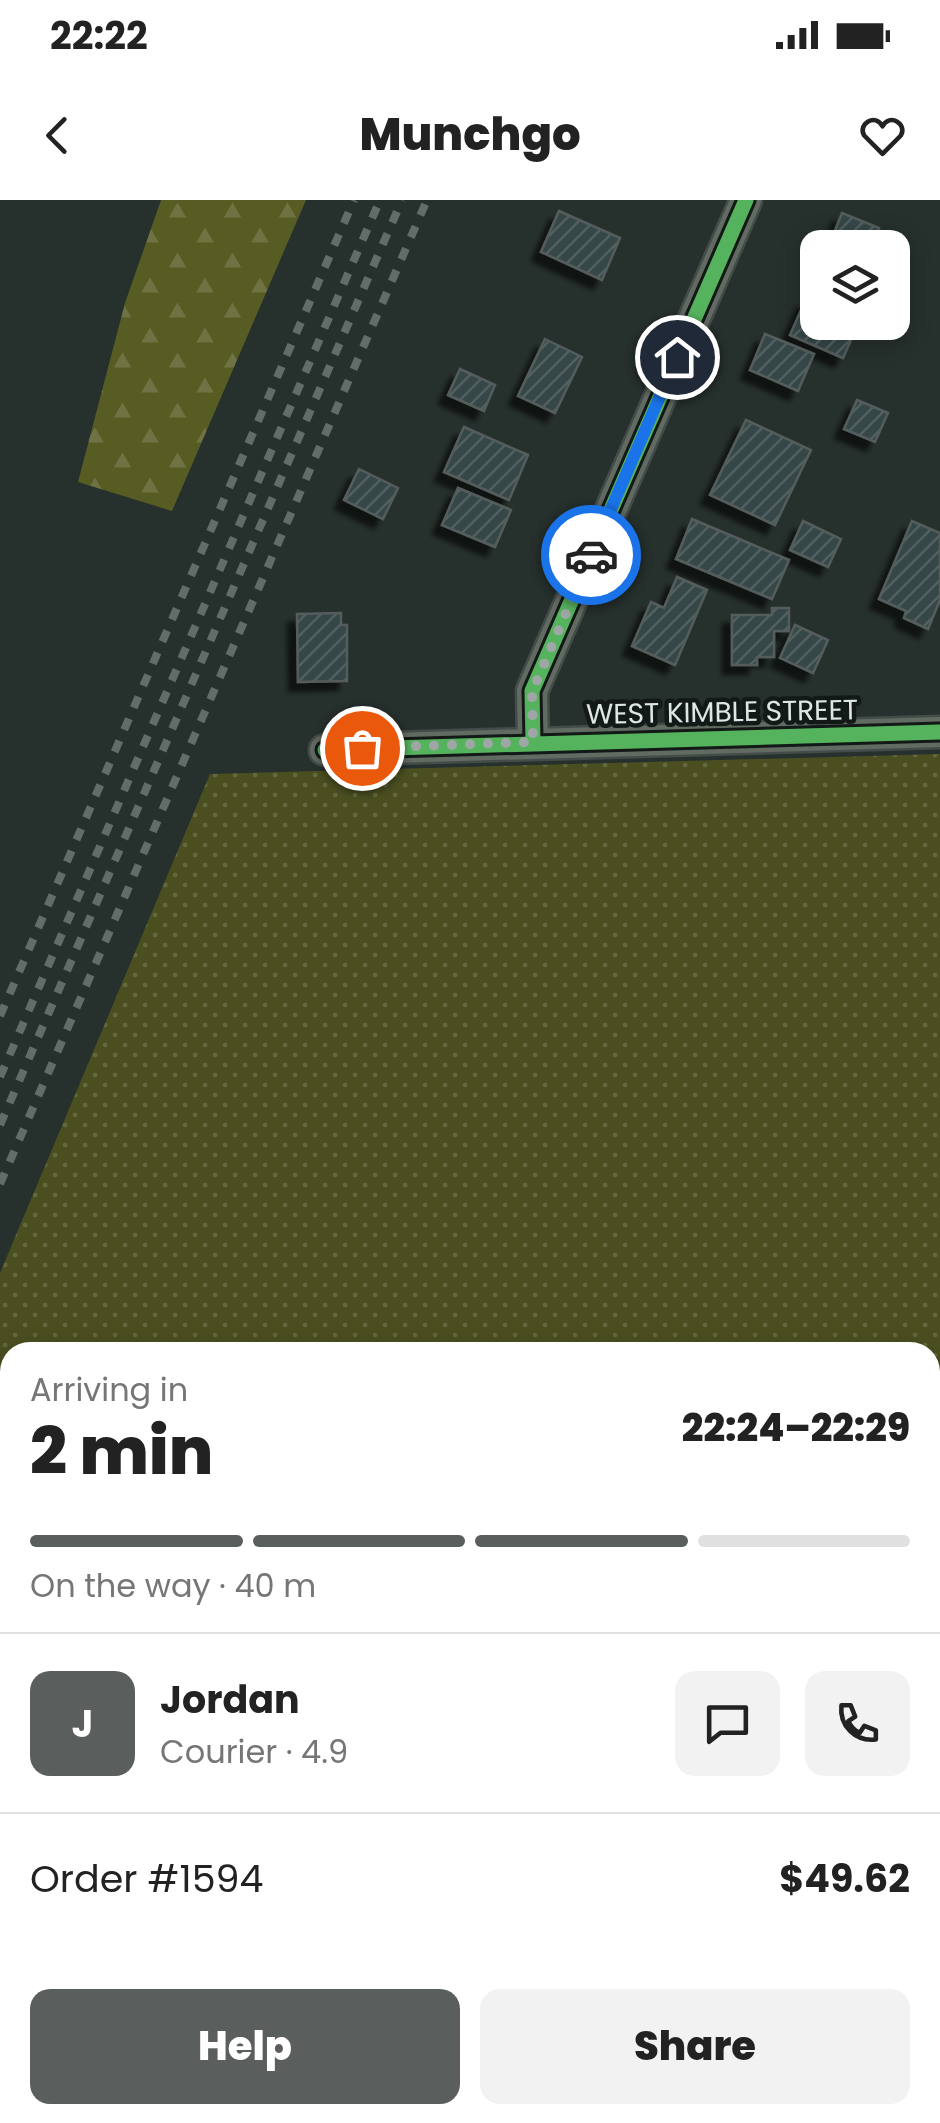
<!DOCTYPE html>
<html lang="en">
<head>
<meta charset="utf-8">
<style>
  :root { --surface:#fff; --page:#f2f2f2; --text:#222; --muted:#767676; --line:#e0e0e0; --accent:#5a5e5d }
  body { margin:0; font-family:Poppins,sans-serif; background:var(--page); color:var(--text); height:100vh; display:flex; flex-direction:column; font-size:38px; white-space:nowrap }
  * { box-sizing:border-box; margin:0 }
  p { font-size:32px; color:var(--muted) }
  .icon { flex:none; width:55px; height:55px; fill:none; stroke:currentColor; stroke-width:2; stroke-linecap:round; stroke-linejoin:round }
  .map { position:relative; flex:1; overflow:hidden }
  .sheet { position:absolute; left:0px; top:1142px; width:940px; height:782px; display:flex; flex-direction:column; background:var(--surface); border-radius:30px 30px 0 0; box-shadow:0 5px 25px #0003 }
  .sheet>* { flex:none }
  .fabs { position:absolute; left:800px; top:30px; display:grid; gap:20px }
  .fabs a { display:grid; place-items:center; width:110px; height:110px; border-radius:20px; background:var(--surface); box-shadow:0 5px 25px #0003; font-size:50px }
  .pin { position:absolute; display:grid; place-items:center; width:85px; height:85px; color:#fff; margin:-42px; border:5px solid #fff; border-radius:50%; box-shadow:0 2px 10px #0007 }
  .courier { position:absolute; display:grid; place-items:center; width:100px; height:100px; margin:-50px; border:8px solid #1a73e8; border-radius:50%; background:#fff; color:#222; box-shadow:0 2px 12px #0007 }
  .head em { font-style:normal; font-weight:800 }
  .head div { display:flex; flex-direction:column-reverse }
  .head { display:flex; align-items:center; justify-content:space-between; height:170px; padding:0 30px }
  h1 { font-size:65px; font-weight:800; line-height:75px }
  .bar { display:grid; grid-template-columns:repeat(4,1fr); gap:15px 10px; align-content:center; height:120px; padding:0 30px }
  .bar i { height:12px; border-radius:8px; background:var(--line) }
  .bar .on { background:var(--accent) }
  .bar p { grid-column:span 4 }
  .line { display:flex; align-items:center; gap:25px; padding:0 30px; border-top:2px solid var(--line) }
  .line div { flex:1 }
  .round { display:grid; place-items:center; flex:none; width:105px; height:105px; border-radius:20px; background:var(--page) }
  .primary-button { display:flex; gap:20px; margin-top:auto; padding:20px 30px }
  .primary-button a { flex:1; height:115px; border-radius:20px; background:var(--accent); color:#fff; font-size:40px; font-weight:800; line-height:115px; text-align:center }
  .primary-button a+a { background:var(--page); color:var(--text) }
  .status { display:flex; justify-content:space-between; align-items:center; height:70px; padding:0 50px; background:var(--surface); direction:ltr }
  .status svg { height:28px; fill:currentColor }
  header { display:flex; justify-content:space-between; align-items:center; height:130px; padding:0 30px; background:var(--surface); font-size:45px; font-weight:800 }
  .map>svg:first-child { display:block }
</style>
</head>
<body>
<div class="status"><b>22:22</b><svg viewBox="0 0 49 12"><path d="M0 12V9h3v3zM5 12V6h3v6zM10 12V3h3v9zM15 12V0h3v12zM26 1h20v11H26zM47 4h2v5h-2z"/></svg></div>
<header><svg class="icon" aria-label="back" viewBox="0 0 24 24"><path d="M15 5l-7 7 7 7"/></svg>Munchgo<svg class="icon" aria-label="heart" viewBox="0 0 24 24"><path d="M12 20l-8-8c-3-5 5-10 8-4 3-6 11-1 8 4z"/></svg></header>
<div class="map">
<svg width="940" height="1923" viewBox="0 0 940 1923">
  <defs>
    <pattern id="forest-firs" width="22" height="20" patternUnits="userSpaceOnUse" patternTransform="scale(2.5)"><rect width="22" height="20" fill="#575c23"/><path d="M5 1l3.5 6h-7zM16 11l3.5 6h-7z" fill="#6f7343"/></pattern>
    <pattern id="park-dots" width="8" height="8" patternUnits="userSpaceOnUse" patternTransform="scale(2.5)"><rect width="8" height="8" fill="#4b4f20"/><path d="M2 2h.1M6 6h.1" fill="none" stroke="#646840" stroke-width="1.8" stroke-linecap="round"/></pattern>
    <pattern id="building-hatch" width="6" height="6" patternUnits="userSpaceOnUse" patternTransform="scale(2.5)"><rect width="6" height="6" fill="#354647"/><path d="M-1 1l2-2M0 6l6-6M5 7l2-2" fill="none" stroke="#526161"/></pattern>
    <filter id="shadow"><feDropShadow dx="-9" dy="9" stdDeviation="2.5" flood-color="#0009"/></filter>
  </defs>
  <rect width="100%" height="100%" fill="#26302d"/>
  <path fill="url(#forest-firs)" d="M161 0H306L172 311 78 282 125 103Z"/>
  <path fill="url(#park-dots)" d="M940 554V1517H930V1152H10V1531H0V1073L210 574Z"/>
  <g fill="url(#building-hatch)" stroke="#555d5c" stroke-width="2.5" filter="url(#shadow)">
    <path d="M559 11 620 38 602 80 541 52Z"/>
    <path d="M842 13 879 28 871 48H828Z"/>
    <path d="M892 82 904 87 894 111 892 110Z"/>
    <path d="M806 99 818 104V122H859L843 158 790 135Z"/>
    <path d="M765 134 814 154 798 191 750 170Z"/>
    <path d="M545 139 582 157 555 213 518 196Z"/>
    <path d="M460 169 495 185 484 211 448 195Z"/>
    <path d="M857 200 888 213 875 242 844 229Z"/>
    <path d="M746 220 811 250 775 325 710 295Z"/>
    <path d="M464 227 528 255 509 300 444 272Z"/>
    <path d="M359 269 398 288 383 319 344 300Z"/>
    <path d="M458 288 511 310 495 347 442 325Z"/>
    <path d="M692 319 789 360 772 399 676 359Z"/>
    <path d="M803 321 841 339 828 367 790 350Z"/>
    <path d="M912 321 940 333V400L928 429 904 418 906 411 879 399Z"/>
    <path d="M677 377 707 390 675 465 632 446 651 402 664 408Z"/>
    <path d="M772 408H789V431H774V457H757V465H732V415H772Z"/>
    <path d="M341 413V425H347V481L298 482 297 414Z"/>
    <path d="M795 425 828 440 813 473 780 458Z"/>
  </g>
  <g fill="none" stroke-linecap="round" stroke-linejoin="round">
    <g stroke="#444c4a" stroke-width="35">
      <g id="street">
        <path d="M533 542 532 491 746 0"/>
        <path d="M325 550 940 532"/>
      </g>
    </g>
    <use href="#street" stroke="#626b62" stroke-width="30"/>
    <g stroke="#646c67" stroke-width="8" stroke-dasharray="12 12" stroke-linecap="butt">
      <path d="M0 816 354 0"/>
      <path d="M0 877 380 0"/>
      <path d="M0 925 402 0"/>
      <path d="M0 984 427 0"/>
    </g>
    <g stroke="#121917" stroke-width="21">
      <g id="cycleway">
        <path d="M533 542 532 491 746 0"/>
        <path d="M325 550 940 532"/>
      </g>
    </g>
    <use href="#cycleway" stroke="#56b35d" stroke-width="15"/>
  </g>
  <g fill="none" stroke-linecap="round" stroke-linejoin="round">
    <path stroke="#9ea7a5" stroke-width="10" stroke-dasharray="0 18" d="M362 548 533 542 532 492 591 355"/>
    <path stroke="#1a73e8" stroke-width="12" d="M591 355 677 157"/>
  </g>
  <g text-anchor="middle" dominant-baseline="central" stroke-width="9" stroke-linejoin="round" paint-order="stroke">
    <g font-size="28" fill="#dee7e5" stroke="#121917">
      <text transform="translate(722 512) rotate(-1)">WEST KIMBLE STREET</text>
    </g>
  </g>
</svg>
<div class="fabs">
<a><svg class="icon" aria-label="layers" viewBox="0 0 24 24"><path d="M12 4l9 5-9 5-9-5zM3 14l9 5 9-5"/></svg></a>
</div>
<div class="pin" style="left:362px;top:548px;background:#ea580c"><svg class="icon" aria-label="bag" viewBox="0 0 24 24"><path d="M5 8h14l-1 12H6zM9 8a3 3 0 0 1 6 0"/></svg></div>
<div class="pin" style="left:677px;top:157px;background:#1f2937"><svg class="icon" aria-label="home" viewBox="0 0 24 24"><path d="M3 11l9-7 9 7M6 9v11h12V9"/></svg></div>
<div class="courier" style="left:591px;top:355px"><svg class="icon" aria-label="car" viewBox="0 0 24 24"><path d="M5 17H2v-5l4-1 3-4h7l3 4 3 1v5h-3M9 17h6M6 11h13"/><circle cx="7" cy="17" r="2"/><circle cx="17" cy="17" r="2"/></svg></div>
<section class="sheet">
<div class="head"><div><h1>2 min</h1><p>Arriving in</p></div><em>22:24–22:29</em></div>
<div class="bar"><i class="on"></i><i class="on"></i><i class="on"></i><i></i><p>On the way · 40 m</p></div>
<div class="line" style="height:180px"><b class="round" style="background:var(--accent);color:#fff">J</b><div><b>Jordan</b><p>Courier · 4.9</p></div><a class="round"><svg class="icon" aria-label="chat" viewBox="0 0 24 24"><path d="M4 5h16v11H9l-5 4z"/></svg></a><a class="round"><svg class="icon" aria-label="phone" viewBox="0 0 24 24"><path d="M5 4h4l2 5-3 2q2 4 5 5l2-3 5 2v4C11 20 4 13 5 4z"/></svg></a></div>
<div class="line" style="height:130px"><div>Order #1594</div><b>$49.62</b></div>
<div class="primary-button"><a>Help</a><a>Share</a></div>
</section>
</div>
</body>
</html>
